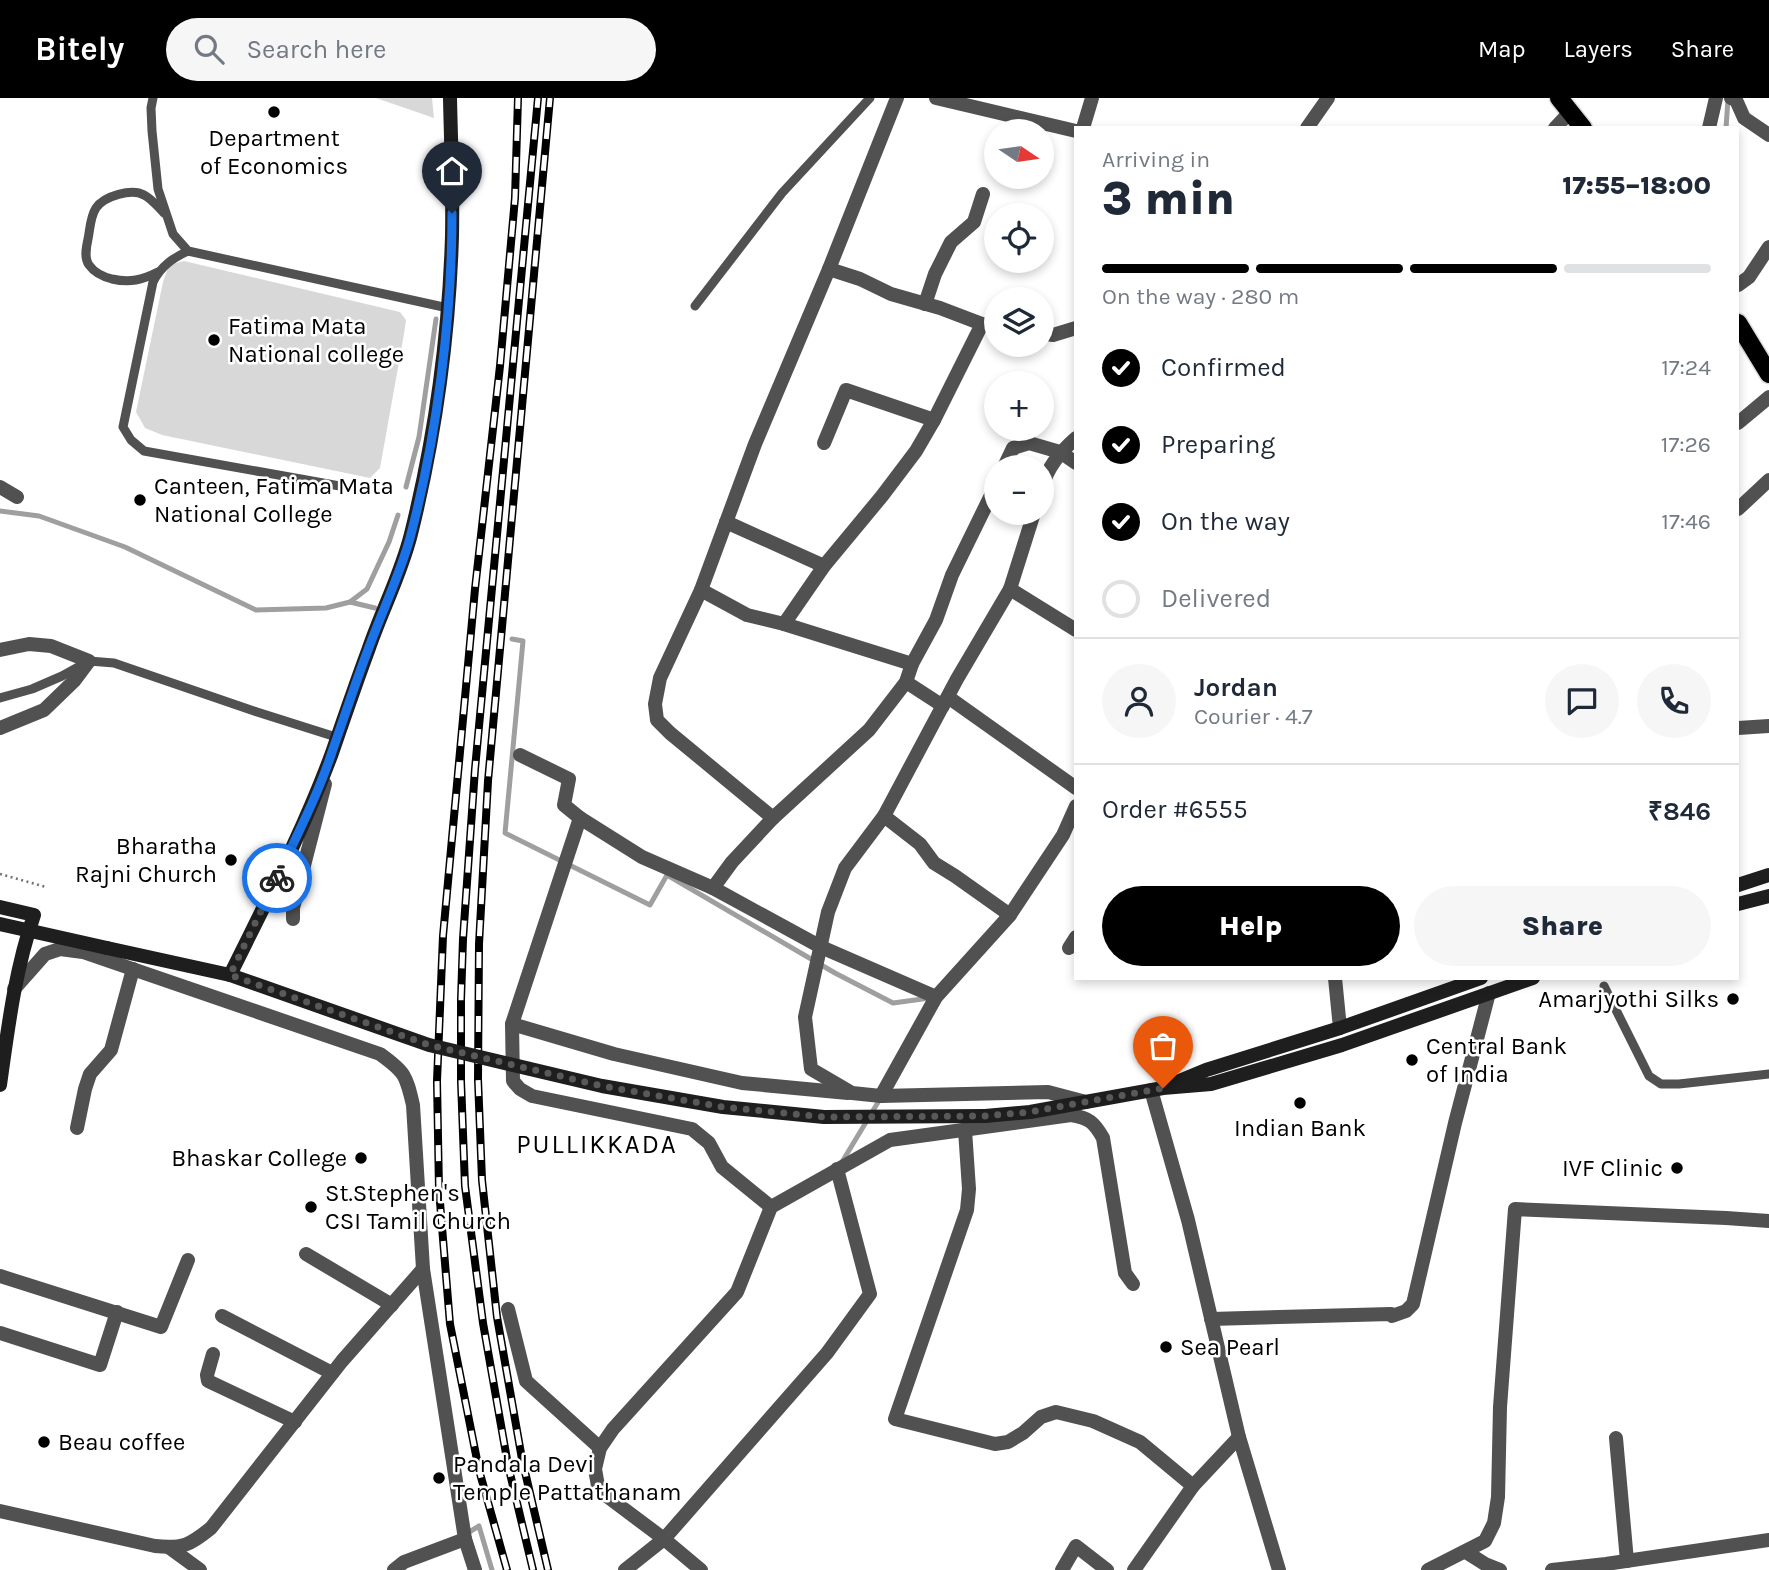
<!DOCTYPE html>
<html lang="en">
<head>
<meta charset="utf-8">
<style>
  :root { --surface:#fff; --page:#f6f6f7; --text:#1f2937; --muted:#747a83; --line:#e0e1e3; --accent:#000 }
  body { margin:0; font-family:Karla,sans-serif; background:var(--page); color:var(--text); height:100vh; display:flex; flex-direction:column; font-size:26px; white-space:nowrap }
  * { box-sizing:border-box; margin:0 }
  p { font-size:23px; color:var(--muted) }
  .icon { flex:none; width:38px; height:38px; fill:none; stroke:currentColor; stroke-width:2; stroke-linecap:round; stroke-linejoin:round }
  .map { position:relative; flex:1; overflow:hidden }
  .side { position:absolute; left:1074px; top:28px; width:665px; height:854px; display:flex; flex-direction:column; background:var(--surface); border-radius:0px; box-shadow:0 4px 10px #0003 }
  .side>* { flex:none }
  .needle { width:46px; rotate:103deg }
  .buttons { position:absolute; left:984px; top:21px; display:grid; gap:14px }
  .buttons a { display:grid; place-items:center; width:70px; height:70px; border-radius:50%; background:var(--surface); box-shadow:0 4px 10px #0003; font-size:35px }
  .pin { position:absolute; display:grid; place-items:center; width:60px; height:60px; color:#fff; margin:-72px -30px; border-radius:50% 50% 50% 0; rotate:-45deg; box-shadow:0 0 7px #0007 }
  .pin .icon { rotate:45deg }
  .courier { position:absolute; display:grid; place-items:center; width:70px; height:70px; margin:-35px; border:5px solid #1a73e8; border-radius:50%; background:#fff; color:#222; box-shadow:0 2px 9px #0007 }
  .headline em { font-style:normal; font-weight:800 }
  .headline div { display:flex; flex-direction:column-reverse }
  .headline { display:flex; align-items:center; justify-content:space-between; height:119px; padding:0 28px }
  h1 { font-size:46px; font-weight:800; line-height:52px }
  .bar { display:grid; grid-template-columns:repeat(4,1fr); gap:10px 7px; align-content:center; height:84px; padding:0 28px }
  .bar i { height:9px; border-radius:5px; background:var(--line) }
  .bar .selected { background:var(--accent) }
  .bar p { grid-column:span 4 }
  .line { display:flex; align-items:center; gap:18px; padding:0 28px; border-top:2px solid var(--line) }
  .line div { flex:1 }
  .round { display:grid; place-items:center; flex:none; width:74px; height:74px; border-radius:37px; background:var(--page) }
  ol { padding:0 28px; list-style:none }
  li { display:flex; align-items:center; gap:21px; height:77px }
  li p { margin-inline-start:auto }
  li .icon { padding:7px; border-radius:50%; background:var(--accent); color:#fff; stroke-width:4 }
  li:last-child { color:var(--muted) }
  li i { width:38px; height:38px; border:4px solid var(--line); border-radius:50% }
  .action { display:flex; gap:14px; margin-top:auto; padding:14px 28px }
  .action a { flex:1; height:80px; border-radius:42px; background:var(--accent); color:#fff; font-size:28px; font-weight:800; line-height:80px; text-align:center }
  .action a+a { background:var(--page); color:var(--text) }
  header { display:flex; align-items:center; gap:42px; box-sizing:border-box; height:98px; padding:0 35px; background:var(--accent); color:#fff }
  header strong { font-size:33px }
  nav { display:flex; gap:38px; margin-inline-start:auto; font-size:24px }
  .search { width:490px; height:63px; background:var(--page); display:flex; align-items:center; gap:18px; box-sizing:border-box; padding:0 24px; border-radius:38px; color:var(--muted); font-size:26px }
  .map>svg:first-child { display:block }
</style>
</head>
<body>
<header>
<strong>Bitely</strong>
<div class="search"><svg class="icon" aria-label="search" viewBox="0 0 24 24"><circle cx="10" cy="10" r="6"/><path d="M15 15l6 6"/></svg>Search here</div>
<nav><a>Map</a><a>Layers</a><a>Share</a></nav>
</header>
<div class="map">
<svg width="1769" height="1472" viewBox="0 0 1769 1472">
  <rect width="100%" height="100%" fill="#fff"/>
  <g fill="#d8d8d8">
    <path d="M376 0H432L434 20Z"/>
    <path d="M184 163 400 214 406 222 404 236 380 370 370 380 162 337 145 330 136 314 163 184 169 167Z"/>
  </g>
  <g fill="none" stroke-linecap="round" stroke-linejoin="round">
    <g stroke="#9f9f9f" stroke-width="5">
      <path d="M1726 30 1728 1"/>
      <path d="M406 389 419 339 436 221"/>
      <path d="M0 413 39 418 125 449 256 512 326 510 350 504 367 491 389 444 398 417"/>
      <path d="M350 504 375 510"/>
      <path d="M512 541 523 543 505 735 650 807 667 777 835 875 893 905 930 900"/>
      <path d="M842 1064 880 1001"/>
      <path d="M466 1436 479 1428 492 1472"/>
    </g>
    <g stroke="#dbdbdb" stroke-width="21">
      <g id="primary">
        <path d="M1559 0 1583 30"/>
        <path d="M1738 225 1769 276"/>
      </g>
    </g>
    <path stroke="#737373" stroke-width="2.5" stroke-dasharray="2 3.5" stroke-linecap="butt" d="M0 776 46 789"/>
    <g stroke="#515151" stroke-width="9">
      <path d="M153 0 151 10 152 33 158 91 173 136 188 153 448 210"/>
      <path d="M188 153C173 160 161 168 153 184L123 329 131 342 144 353 362 392"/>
      <path d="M158 174C142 182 130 185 112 181 104 179 94 174 89 167 84 160 86 150 88 141 90 132 90 119 96 110 104 98 132 90 144 97 152 101 158 109 164 115"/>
      <path d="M695 208 782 95 870 0"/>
      <path d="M0 600 32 591 62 578 89 563 114 565 257 614 336 639"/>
      <path d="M1604 888 1649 978 1661 986H1679L1769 976"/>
    </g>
    <g stroke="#515151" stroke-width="14">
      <path d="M897 0 829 171 755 346 701 492 660 580 655 606 657 622 670 635 773 720 732 764 713 790 821 849 936 899"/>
      <path d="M936 0 1076 33"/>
      <path d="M1731 0 1736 2 1744 20 1769 37"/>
      <path d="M1083 30 1092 0"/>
      <path d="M1307 30 1328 0"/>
      <path d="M1555 30 1570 14"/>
      <path d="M1709 30 1716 0"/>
      <path d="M829 171 860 181 891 196 940 210 982 226 996 228"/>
      <path d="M1738 187 1749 179 1769 149"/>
      <path d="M925 206 935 176 951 144 974 124 983 96"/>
      <path d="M1041 235 1053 237 1076 230"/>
      <path d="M1738 325 1769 299"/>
      <path d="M824 345 846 292 934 322"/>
      <path d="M1004 369 1013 350 1029 345 1060 354 1076 365"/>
      <path d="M0 389 17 399"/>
      <path d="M1041 391C1048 369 1059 355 1076 340"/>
      <path d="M1738 411 1769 382"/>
      <path d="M1034 415 1010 491 957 581 884 718 845 770 828 814 805 919 811 971 852 995 881 998 1048 994 1086 1004"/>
      <path d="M726 424 824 468"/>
      <path d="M1010 491 1076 532"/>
      <path d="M701 492 747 517 784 526 824 468 882 398 916 353 934 322 982 226"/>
      <path d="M784 526 912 566"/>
      <path d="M0 552 29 546 51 548 89 563 74 583 44 612 0 630"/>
      <path d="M906 584 943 608"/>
      <path d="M948 599 1076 690"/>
      <path d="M1738 630 1769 628"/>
      <path d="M520 657 569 681 564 707 580 720"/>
      <path d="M884 718 920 746 934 765 955 778 1010 817"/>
      <path d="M773 720 869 632 906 584 912 566 936 522 952 477 996 387"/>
      <path d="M293 821V810L325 686"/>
      <path d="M1069 850 1076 839"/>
      <path d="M1335 880 1340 930"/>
      <path d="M14 891 45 856 60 851 83 854 380 956C405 974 406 977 413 1007L423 1171 465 1441 475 1472"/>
      <path d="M512 926 580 720 642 759 713 790"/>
      <path d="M1151 992 1188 1122 1239 1339 1279 1472"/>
      <path d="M881 998 936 899 1010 817 1063 737 1076 708"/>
      <path d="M77 1030 85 991 90 976 111 952 133 871"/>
      <path d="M965 1032 969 1091 967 1112 895 1321 995 1346 1008 1344 1023 1335 1041 1319 1056 1314 1093 1323 1140 1344 1193 1388"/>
      <path d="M771 1109 722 1069 709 1045 692 1031 532 998 520 991 513 983 512 926 614 956 742 985 848 995"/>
      <path d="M306 1156 392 1207"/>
      <path d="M0 1178 161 1229 188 1162"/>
      <path d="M508 1211 526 1283 600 1350"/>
      <path d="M222 1218 332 1275"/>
      <path d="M1211 1221 1391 1216 1392 1218 1406 1213 1413 1206 1455 1025 1489 895"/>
      <path d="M0 1235 100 1267 117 1214"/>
      <path d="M213 1256 207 1277 208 1283 295 1324"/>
      <path d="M1616 1340 1627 1463"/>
      <path d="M0 1413 155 1448C183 1451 190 1447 211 1430L342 1263 423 1171"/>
      <path d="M170 1450 200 1472"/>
      <path d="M1466 1454 1485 1466 1500 1472"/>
      <path d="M394 1472 404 1464 465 1441"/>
      <path d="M625 1472 664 1441 608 1399 598 1388 595 1371 600 1350 613 1331 737 1194 771 1109 890 1042 1071 1017C1089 1020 1094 1024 1103 1040L1125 1175 1133 1186"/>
      <path d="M701 1472 664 1441 827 1255 870 1196 837 1071"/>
      <path d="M1062 1472 1076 1448 1107 1472"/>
      <path d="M1134 1472 1193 1388 1239 1339"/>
      <path d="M1428 1472 1485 1443 1494 1425 1498 1399 1500 1309 1515 1111 1726 1120 1769 1123"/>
      <path d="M1552 1472 1606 1466 1769 1442"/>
    </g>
    <g stroke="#1e1e1e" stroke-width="14">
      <path d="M1738 787 1769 777"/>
      <path d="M1738 806 1769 798"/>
      <path d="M0 809 34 817C15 872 8 930 0 987"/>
      <path d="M0 826 107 850"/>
      <path d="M230 877C266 804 304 731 332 655 344 620 356 585 369 550 382 512 401 476 411 436 435 339 449 238 452 138 453 92 451 46 450 0"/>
      <path d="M1177 984 1206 972 1340 930 1481 880"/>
      <path d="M985 1018 1030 1014 1163 990 1211 986 1342 947 1533 880"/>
    </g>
    <use href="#primary" stroke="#000" stroke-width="18"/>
    <g stroke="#000" stroke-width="8">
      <g id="rail">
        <path d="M507 1472 479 1372 450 1226 439 1092 437 983 443 838 475 491 500 268 515 100 518 0"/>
        <path d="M533 1472 508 1367 483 1225 465 1088 461 983V902L463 841 475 671 538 0"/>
        <path d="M548 1472 522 1361 497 1219 482 1082 478 981 479 846 488 683 550 0"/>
      </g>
    </g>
    <use href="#rail" stroke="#fff" stroke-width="5" stroke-dasharray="16" stroke-linecap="butt"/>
    <path stroke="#1e1e1e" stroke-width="14" d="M107 850 230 877 429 947 602 988 723 1009 824 1019 985 1018"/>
  </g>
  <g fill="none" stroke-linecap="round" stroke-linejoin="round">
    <path stroke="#595959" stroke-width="7" stroke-dasharray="0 12.6" d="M277 780 230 877 429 947 602 988 723 1009 824 1019 985 1018 1030 1014 1163 990"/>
    <path stroke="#1a73e8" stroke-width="9" d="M277 780C296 739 318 697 332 654 345 617 357 580 371 544 384 509 400 476 410 440 437 338 452 220 452 115"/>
  </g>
  <g fill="#000" stroke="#fff" stroke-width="2.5">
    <circle cx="274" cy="14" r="7"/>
    <circle cx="214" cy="242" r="7"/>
    <circle cx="140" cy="402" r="7"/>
    <circle cx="231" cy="762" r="7"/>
    <circle cx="1733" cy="901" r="7"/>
    <circle cx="1412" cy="962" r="7"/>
    <circle cx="1300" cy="1005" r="7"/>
    <circle cx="361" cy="1060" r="7"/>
    <circle cx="1677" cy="1070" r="7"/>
    <circle cx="311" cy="1109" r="7"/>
    <circle cx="1166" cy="1249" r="7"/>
    <circle cx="44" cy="1344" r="7"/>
    <circle cx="439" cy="1380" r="7"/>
  </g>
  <g text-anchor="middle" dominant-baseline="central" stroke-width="5" stroke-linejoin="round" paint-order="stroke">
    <g font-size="24" fill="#000" stroke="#fff" text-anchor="start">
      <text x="274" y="40" text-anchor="middle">Department<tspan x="274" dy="28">of Economics</tspan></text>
      <text x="228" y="228">Fatima Mata<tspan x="228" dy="28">National college</tspan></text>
      <text x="154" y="388">Canteen, Fatima Mata<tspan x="154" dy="28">National College</tspan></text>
      <text x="217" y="748" text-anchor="end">Bharatha<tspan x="217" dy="28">Rajni Church</tspan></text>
      <text x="1719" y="901" text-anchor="end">Amarjyothi Silks</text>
      <text x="1426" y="948">Central Bank<tspan x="1426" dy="28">of India</tspan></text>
      <text x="1300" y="1030" text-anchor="middle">Indian Bank</text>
      <text x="347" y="1060" text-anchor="end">Bhaskar College</text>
      <text x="1663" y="1070" text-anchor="end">IVF Clinic</text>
      <text x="325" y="1095">St.Stephen's<tspan x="325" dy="28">CSI Tamil Church</tspan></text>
      <text x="1180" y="1249">Sea Pearl</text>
      <text x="58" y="1344">Beau coffee</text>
      <text x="453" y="1366">Pandala Devi<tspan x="453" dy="28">Temple Pattathanam</tspan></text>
    </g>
    <g font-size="26" letter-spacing="2" fill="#000" stroke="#fff">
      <text x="597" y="1046">PULLIKKADA</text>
    </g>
  </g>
</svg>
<div class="buttons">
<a><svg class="needle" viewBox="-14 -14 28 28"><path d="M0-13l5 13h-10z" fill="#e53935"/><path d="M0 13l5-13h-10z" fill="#747a83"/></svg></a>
<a><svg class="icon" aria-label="locate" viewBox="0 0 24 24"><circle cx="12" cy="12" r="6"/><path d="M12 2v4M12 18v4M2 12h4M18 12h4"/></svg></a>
<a><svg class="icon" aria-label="layers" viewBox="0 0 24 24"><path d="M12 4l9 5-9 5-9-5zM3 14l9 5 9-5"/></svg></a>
<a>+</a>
<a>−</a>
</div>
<div class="pin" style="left:1163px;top:990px;background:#ea580c"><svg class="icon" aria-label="bag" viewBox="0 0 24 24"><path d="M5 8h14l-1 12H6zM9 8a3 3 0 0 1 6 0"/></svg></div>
<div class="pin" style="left:452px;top:115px;background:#1f2937"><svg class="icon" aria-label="home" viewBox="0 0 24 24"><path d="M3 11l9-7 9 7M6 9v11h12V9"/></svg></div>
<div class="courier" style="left:277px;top:780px"><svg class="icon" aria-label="bike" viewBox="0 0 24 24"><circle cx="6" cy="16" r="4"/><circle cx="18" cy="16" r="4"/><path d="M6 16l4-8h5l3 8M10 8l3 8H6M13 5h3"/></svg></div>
<section class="side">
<div class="headline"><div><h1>3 min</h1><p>Arriving in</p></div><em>17:55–18:00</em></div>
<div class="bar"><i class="selected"></i><i class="selected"></i><i class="selected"></i><i></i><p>On the way · 280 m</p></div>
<ol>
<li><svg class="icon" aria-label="check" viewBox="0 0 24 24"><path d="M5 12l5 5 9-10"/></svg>Confirmed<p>17:24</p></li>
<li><svg class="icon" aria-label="check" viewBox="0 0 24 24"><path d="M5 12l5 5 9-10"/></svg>Preparing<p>17:26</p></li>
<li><svg class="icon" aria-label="check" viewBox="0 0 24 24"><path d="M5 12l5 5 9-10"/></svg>On the way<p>17:46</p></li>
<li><i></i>Delivered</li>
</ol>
<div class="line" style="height:126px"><a class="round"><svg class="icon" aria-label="person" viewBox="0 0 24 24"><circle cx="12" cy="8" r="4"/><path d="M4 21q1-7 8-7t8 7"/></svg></a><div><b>Jordan</b><p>Courier · 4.7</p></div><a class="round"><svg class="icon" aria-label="chat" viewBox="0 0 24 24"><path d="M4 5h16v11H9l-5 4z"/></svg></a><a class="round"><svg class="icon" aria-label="phone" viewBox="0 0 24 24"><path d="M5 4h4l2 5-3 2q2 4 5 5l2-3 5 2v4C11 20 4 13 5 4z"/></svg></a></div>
<div class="line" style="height:91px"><div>Order #6555</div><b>₹846</b></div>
<div class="action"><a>Help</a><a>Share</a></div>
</section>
</div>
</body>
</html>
